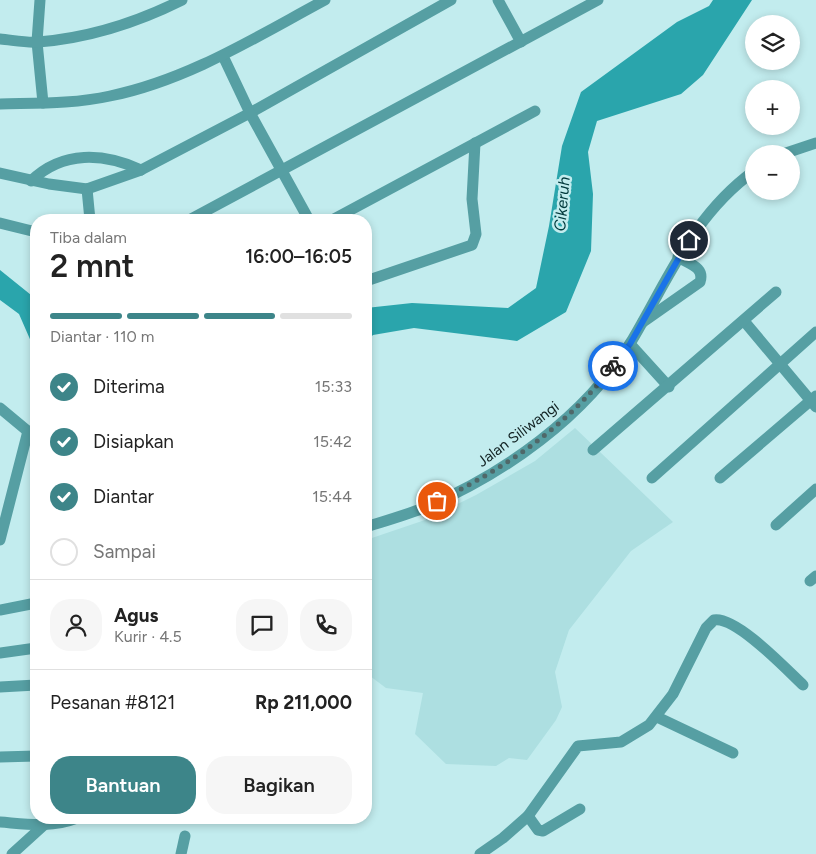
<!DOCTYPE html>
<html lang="id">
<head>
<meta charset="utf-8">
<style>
  :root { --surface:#fff; --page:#f6f6f6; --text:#222; --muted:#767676; --line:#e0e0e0; --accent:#3d8589 }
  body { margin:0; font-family:Figtree,sans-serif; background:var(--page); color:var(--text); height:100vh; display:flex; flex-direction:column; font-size:19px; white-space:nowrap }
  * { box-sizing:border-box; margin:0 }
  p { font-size:16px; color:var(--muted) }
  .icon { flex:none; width:28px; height:28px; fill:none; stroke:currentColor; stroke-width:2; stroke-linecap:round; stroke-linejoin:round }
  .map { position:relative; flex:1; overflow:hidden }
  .details { position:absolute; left:30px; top:214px; width:342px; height:610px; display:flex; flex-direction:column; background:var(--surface); border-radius:20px; box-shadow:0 2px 8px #0003 }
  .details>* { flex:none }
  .fabs { position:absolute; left:745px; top:15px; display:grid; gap:10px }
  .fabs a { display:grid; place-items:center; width:55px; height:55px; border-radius:50%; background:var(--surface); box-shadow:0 2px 8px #0003; font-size:25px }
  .pin { position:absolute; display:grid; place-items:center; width:42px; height:42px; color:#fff; margin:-21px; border:2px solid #fff; border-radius:50%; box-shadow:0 1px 5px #0007 }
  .courier { position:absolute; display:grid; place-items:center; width:50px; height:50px; margin:-25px; border:4px solid #1a73e8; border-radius:50%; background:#fff; color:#222; box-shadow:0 1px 6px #0007 }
  .overview em { font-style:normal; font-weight:600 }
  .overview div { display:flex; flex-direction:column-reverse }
  .overview { display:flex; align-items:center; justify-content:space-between; height:85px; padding:0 20px }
  h1 { font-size:32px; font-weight:600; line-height:38px }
  .bar { display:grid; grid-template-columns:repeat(4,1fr); gap:8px 5px; align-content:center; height:60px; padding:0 20px }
  .bar i { height:6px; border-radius:4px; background:var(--line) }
  .bar .selected { background:var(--accent) }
  .bar p { grid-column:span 4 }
  .line { display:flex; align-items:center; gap:12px; padding:0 20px; border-top:1px solid var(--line) }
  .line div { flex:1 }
  .round { display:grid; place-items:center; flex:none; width:52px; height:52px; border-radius:20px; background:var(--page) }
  ol { padding:0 20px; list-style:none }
  li { display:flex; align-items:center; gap:15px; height:55px }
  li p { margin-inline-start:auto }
  li .icon { padding:5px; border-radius:50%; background:var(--accent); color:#fff; stroke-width:4 }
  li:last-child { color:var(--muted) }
  li i { width:28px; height:28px; border:2px solid var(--line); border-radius:50% }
  .cta { display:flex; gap:10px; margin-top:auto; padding:10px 20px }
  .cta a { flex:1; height:58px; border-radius:20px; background:var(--accent); color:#fff; font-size:20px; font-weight:600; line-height:58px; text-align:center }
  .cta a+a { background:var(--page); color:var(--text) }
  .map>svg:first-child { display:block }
</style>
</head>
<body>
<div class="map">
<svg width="816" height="854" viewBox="0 0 816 854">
  <rect width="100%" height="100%" fill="#c2ecee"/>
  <path fill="#addfe1" d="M575 428 673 522 631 551 569 630 555 672 562 707 556 720 527 760 509 758 496 766 446 764 415 734 423 693 386 688 366 673V540L425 520 476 495 535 461Z"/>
  <g fill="#2aa5ac">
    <path d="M713 0H752L703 75 681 94 597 121 588 152 593 194 591 251 566 312 517 341 414 328 373 335 366 342V308L412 303 508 308 536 288 549 226 562 146 581 92 677 22 709 6Z"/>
    <path d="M0 270 36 299V353L19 314 0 300Z"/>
  </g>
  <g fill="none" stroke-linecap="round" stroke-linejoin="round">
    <g stroke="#569fa3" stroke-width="11">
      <path d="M40 0 37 42 43 103"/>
      <path d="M498 0 521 42"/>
      <path d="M0 39C12 40 26 43 38 42 88 38 138 22 182 0"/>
      <path d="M223 56 250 113 451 0"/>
      <path d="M0 104C36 103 74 104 110 96 188 80 256 37 325 0"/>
      <path d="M783 154 816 143"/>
      <path d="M0 173 49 184 87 189 141 170 250 113 309 220"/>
      <path d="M31 181C63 150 104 153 141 170"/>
      <path d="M87 189 90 220"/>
      <path d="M189 220 598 0"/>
      <path d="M332 220 535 111"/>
      <path d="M0 223 36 232"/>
      <path d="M366 281 472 245 476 234 472 199 475 143"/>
      <path d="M744 321 816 407"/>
      <path d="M643 322 700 282C705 267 689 264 678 257"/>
      <path d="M630 344 669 387"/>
      <path d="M0 408 36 438"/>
      <path d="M593 450 776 292"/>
      <path d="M652 478 816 332"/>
      <path d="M720 478 816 396"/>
      <path d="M776 525 816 489"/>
      <path d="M366 527C385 521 405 515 424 508 504 474 585 417 631 342 668 280 693 215 754 171"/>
      <path d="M0 540 28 431"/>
      <path d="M810 581 816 576"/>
      <path d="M0 610 36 603"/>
      <path d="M0 653 36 648"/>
      <path d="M0 687 36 685"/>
      <path d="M657 717 733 753"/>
      <path d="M0 757 36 756"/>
      <path d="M528 816 538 830 543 831 580 809"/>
      <path d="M0 822C27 824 51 828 77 818"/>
      <path d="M12 854 44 825"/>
      <path d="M181 854 185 836"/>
      <path d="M480 854 503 838 528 816 578 746 621 742 649 725 673 694 706 628 714 620C736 616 787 670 803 685"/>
    </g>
  </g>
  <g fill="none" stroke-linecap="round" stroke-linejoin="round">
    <path stroke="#4f6869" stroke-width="5" stroke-dasharray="0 9" d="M437 501C506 468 565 428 613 366"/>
    <path stroke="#1a73e8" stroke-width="6" d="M613 366 630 344 689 240"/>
  </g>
  <g text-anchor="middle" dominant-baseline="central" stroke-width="5" stroke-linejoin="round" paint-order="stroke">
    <g font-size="15" fill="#112122" stroke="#c2ecee">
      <text transform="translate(518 434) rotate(-37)">Jalan Siliwangi</text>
    </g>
    <g font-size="16" font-style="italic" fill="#00383b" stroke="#c2ecee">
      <text transform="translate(562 204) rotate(-85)">Cikeruh</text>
    </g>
  </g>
</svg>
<div class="fabs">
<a><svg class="icon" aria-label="layers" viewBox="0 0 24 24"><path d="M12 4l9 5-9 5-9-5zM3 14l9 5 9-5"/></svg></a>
<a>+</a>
<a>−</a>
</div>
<div class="pin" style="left:437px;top:501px;background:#ea580c"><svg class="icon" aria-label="bag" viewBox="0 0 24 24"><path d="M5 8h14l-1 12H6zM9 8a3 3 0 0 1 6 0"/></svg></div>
<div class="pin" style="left:689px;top:240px;background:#1f2937"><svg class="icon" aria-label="home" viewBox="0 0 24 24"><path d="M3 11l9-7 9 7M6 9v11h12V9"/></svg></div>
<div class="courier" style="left:613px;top:366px"><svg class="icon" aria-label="bike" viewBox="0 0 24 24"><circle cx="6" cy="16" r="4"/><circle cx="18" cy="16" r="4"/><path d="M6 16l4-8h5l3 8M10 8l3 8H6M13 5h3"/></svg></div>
<section class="details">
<div class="overview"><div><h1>2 mnt</h1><p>Tiba dalam</p></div><em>16:00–16:05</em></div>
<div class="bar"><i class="selected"></i><i class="selected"></i><i class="selected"></i><i></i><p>Diantar · 110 m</p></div>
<ol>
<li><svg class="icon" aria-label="check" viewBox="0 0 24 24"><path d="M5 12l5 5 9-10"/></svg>Diterima<p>15:33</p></li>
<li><svg class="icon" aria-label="check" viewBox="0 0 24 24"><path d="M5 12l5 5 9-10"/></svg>Disiapkan<p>15:42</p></li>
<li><svg class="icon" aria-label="check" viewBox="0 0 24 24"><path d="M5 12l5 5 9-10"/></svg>Diantar<p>15:44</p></li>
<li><i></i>Sampai</li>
</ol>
<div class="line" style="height:90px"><a class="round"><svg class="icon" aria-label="person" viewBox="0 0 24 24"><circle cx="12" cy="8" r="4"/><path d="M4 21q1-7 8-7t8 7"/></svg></a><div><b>Agus</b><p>Kurir · 4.5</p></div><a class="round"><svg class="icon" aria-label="chat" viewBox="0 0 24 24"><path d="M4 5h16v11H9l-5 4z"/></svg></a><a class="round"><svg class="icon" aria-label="phone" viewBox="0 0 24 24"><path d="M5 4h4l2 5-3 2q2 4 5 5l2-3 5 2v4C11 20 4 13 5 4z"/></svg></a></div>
<div class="line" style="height:65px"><div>Pesanan #8121</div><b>Rp 211,000</b></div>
<div class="cta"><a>Bantuan</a><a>Bagikan</a></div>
</section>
</div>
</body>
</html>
